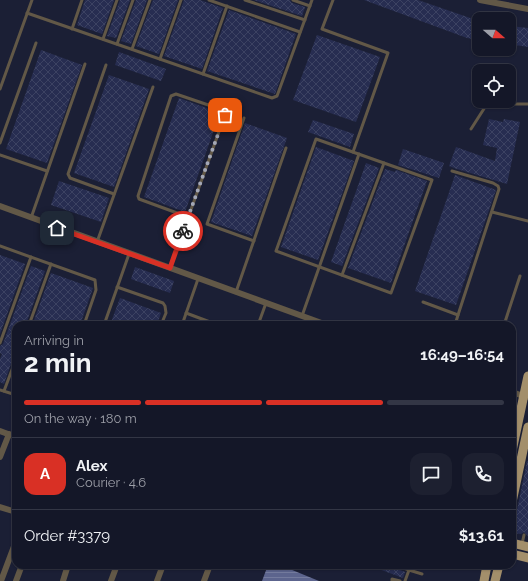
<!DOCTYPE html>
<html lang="en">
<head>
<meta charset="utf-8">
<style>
  :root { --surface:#141728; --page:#1d2030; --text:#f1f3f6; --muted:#9d9fa8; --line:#333645; --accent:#d93025 }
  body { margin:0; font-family:Raleway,sans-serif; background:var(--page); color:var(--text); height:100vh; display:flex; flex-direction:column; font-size:15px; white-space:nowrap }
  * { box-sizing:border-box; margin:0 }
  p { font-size:13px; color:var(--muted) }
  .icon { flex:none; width:22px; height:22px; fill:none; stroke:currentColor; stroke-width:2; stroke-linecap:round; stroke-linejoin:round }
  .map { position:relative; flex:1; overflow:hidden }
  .drawer { position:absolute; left:12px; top:321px; width:504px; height:248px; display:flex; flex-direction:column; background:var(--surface); border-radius:12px; box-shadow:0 1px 3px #0004,0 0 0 1px var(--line) }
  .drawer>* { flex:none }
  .needle { width:26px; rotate:110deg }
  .tools { position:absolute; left:472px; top:12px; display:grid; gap:8px }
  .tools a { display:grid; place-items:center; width:44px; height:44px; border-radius:8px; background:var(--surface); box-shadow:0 1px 3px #0004,0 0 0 1px var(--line); font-size:20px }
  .pin { position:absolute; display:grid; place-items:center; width:34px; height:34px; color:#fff; margin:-17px; border-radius:8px; box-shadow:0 2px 6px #0006 }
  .courier { position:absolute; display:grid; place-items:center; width:40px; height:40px; margin:-20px; border:3px solid #d93025; border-radius:50%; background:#fff; color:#222; box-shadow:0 1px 5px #0007 }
  .summary em { font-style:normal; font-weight:700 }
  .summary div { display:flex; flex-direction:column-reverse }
  .summary { display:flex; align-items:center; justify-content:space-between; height:68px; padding:0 12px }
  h1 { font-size:26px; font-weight:700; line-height:30px }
  .bar { display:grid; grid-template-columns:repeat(4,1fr); gap:6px 4px; align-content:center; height:48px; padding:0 12px }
  .bar i { height:5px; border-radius:3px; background:var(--line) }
  .bar .selected { background:var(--accent) }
  .bar p { grid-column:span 4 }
  .line { display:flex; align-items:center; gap:10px; padding:0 12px; border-top:1px solid var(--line) }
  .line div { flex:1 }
  .round { display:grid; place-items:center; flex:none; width:42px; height:42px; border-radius:12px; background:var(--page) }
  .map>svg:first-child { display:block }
</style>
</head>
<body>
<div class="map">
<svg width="528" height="581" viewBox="0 0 528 581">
  <defs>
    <pattern id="water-rules" width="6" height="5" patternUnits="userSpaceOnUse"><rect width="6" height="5" fill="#5c648d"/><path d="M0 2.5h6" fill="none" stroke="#747b9e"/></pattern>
    <pattern id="building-cross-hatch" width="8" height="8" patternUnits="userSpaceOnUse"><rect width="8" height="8" fill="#272d51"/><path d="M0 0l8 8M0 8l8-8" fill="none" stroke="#3c4262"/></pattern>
  </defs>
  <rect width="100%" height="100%" fill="#1b1f35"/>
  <path fill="url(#water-rules)" d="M268 565H280L319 581H262Z"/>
  <g fill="url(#building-cross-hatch)">
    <path d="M85 0H114L102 34 77 25Z"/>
    <path d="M120 0H130L116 38 107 36Z"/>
    <path d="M136 0H147L131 44 121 41Z"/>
    <path d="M153 0H178L159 54 136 46Z"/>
    <path d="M184 0H200L223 8 202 69 164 56Z"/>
    <path d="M254 0H290L292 3 305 7 302 16Z"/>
    <path d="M364 0H418L479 21V40L467 38Z"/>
    <path d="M229 10 296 34 275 94 207 71Z"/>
    <path d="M509 26 528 28V47L509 44Z"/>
    <path d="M317 35 380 57 356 122 293 100Z"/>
    <path d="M41 50 82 65 47 163 6 149Z"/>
    <path d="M119 52 166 69 161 81 115 65Z"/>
    <path d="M109 75 149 89 114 187 74 173Z"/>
    <path d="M179 98 220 113 185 212 144 197Z"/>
    <path d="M489 119 503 122 504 119 520 122 507 184 457 169 449 166 456 147 495 161 497 148 483 145Z"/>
    <path d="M313 120 354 134 350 147 308 132Z"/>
    <path d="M245 123 287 138 252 236 211 222Z"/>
    <path d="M316 147 354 161 318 260 281 247Z"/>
    <path d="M403 149 444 163 439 178 398 165Z"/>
    <path d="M366 163 379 168 342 266 331 262Z"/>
    <path d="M385 169 395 172 396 170 427 181 391 283 348 268Z"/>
    <path d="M455 175 496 190 456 305 415 291Z"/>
    <path d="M59 181 109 198 101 222 51 205Z"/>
    <path d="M0 255 25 264 0 334Z"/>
    <path d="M31 266 45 271 27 321 26 320 24 325H16V348L14 355 16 356 13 358 4 384 0 382V359L2 354 0 353V346L3 344Z"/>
    <path d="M135 267 174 281 170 293 131 279Z"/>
    <path d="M51 273 93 288 80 325H34V323H33Z"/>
    <path d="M120 298 161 313 157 325H110Z"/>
    <path d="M527 461H528V536L524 532 521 534 512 533 516 528 514 525Z"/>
    <path d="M368 565H393L395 568 405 572 403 578Z"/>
  </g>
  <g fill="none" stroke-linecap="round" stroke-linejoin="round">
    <g stroke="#625847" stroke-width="3">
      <path d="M209 0 300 32"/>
      <path d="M245 0 305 20"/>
      <path d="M293 0 310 6"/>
      <path d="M333 0 322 29 388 53 353 152"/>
      <path d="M27 13 272 98 277 96 312 0"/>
      <path d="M72 29 82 0"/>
      <path d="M103 39 117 0"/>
      <path d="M117 44 133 0"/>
      <path d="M132 49 150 0"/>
      <path d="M160 59 181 0"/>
      <path d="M106 65 68 174 70 178 114 194"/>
      <path d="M203 74 227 6"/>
      <path d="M0 89 32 0"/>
      <path d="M244 118 207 224 254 241"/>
      <path d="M471 129 487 104H528"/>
      <path d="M316 139 432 180 391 293 276 251Z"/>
      <path d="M0 143 36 43"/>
      <path d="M0 155 47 171"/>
      <path d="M452 171 493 183 498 186 499 189 458 315"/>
      <path d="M492 212 528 221"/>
      <path d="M31 218 85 64"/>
      <path d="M97 242 153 87"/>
      <path d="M0 246 95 280 96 290 84 325"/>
      <path d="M170 268 225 115 223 110 176 94 171 96 138 196 139 199 188 217"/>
      <path d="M342 275 384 163"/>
      <path d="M117 287 163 303 165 306 166 313 161 325"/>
      <path d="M236 292 286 148"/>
      <path d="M423 302 458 315 455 325"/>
      <path d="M186 313 218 325"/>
      <path d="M302 316 359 154"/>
      <path d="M29 325 51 264"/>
      <path d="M104 325 129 254"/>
      <path d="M182 325 198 279"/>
      <path d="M258 325 266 303"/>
      <path d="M504 325 520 276"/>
      <path d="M0 343 31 257"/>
      <path d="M0 390 16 395"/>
      <path d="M4 391 16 359"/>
      <path d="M512 528H513"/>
      <path d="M522 544 524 535"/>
      <path d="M257 565H258"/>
      <path d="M396 565 409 570"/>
      <path d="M392 581V579L400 581"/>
      <path d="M405 581 409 570 422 574"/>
    </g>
    <g stroke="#625847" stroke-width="6">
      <path d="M480 0 528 9"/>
      <path d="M0 206 327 325"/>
      <path d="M512 392 526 397"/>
      <path d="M0 431 16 437"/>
      <path d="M0 457 9 434"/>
      <path d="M0 507 16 512"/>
      <path d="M1 581 16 541"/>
      <path d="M16 581 22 565"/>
      <path d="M63 581 68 565"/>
      <path d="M111 581 117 565"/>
      <path d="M157 581 163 565"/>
      <path d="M204 581 210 565"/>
    </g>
    <g stroke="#a38f6b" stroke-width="9">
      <path d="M512 451 528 376"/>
      <path d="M512 502 528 427"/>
      <path d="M512 543 528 547"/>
      <path d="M512 554 528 558"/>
      <path d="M484 581 487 565"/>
      <path d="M495 581 499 565"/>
    </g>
  </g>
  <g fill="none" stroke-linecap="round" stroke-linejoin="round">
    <path stroke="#a4a8b7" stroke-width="4" stroke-dasharray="0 7.2" d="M183 231 225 115"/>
    <path stroke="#d93025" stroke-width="5" d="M57 228 170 268 183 231"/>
  </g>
</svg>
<div class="tools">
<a><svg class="needle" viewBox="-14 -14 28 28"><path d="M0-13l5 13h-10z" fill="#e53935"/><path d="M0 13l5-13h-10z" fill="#9d9fa8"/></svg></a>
<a><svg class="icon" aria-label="locate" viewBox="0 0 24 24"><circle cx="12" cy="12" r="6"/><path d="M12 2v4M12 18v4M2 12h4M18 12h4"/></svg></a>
</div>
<div class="pin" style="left:225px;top:115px;background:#ea580c"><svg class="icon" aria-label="bag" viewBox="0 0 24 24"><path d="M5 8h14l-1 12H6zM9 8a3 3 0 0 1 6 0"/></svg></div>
<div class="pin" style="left:57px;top:228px;background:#1f2937"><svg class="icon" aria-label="home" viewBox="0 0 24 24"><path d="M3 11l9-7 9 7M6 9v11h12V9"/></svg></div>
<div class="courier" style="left:183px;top:231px"><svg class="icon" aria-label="bike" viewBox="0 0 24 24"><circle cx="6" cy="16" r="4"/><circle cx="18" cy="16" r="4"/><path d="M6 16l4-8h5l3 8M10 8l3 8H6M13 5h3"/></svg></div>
<section class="drawer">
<div class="summary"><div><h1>2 min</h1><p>Arriving in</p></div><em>16:49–16:54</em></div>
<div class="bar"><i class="selected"></i><i class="selected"></i><i class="selected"></i><i></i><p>On the way · 180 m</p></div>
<div class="line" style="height:72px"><b class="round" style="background:var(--accent);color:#fff">A</b><div><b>Alex</b><p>Courier · 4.6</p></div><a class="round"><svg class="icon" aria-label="chat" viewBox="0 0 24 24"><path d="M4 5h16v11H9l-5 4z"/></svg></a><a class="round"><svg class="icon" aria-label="phone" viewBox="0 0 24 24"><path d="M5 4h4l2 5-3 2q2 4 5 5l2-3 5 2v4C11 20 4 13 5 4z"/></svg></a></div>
<div class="line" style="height:52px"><div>Order #3379</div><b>$13.61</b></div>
</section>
</div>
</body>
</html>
